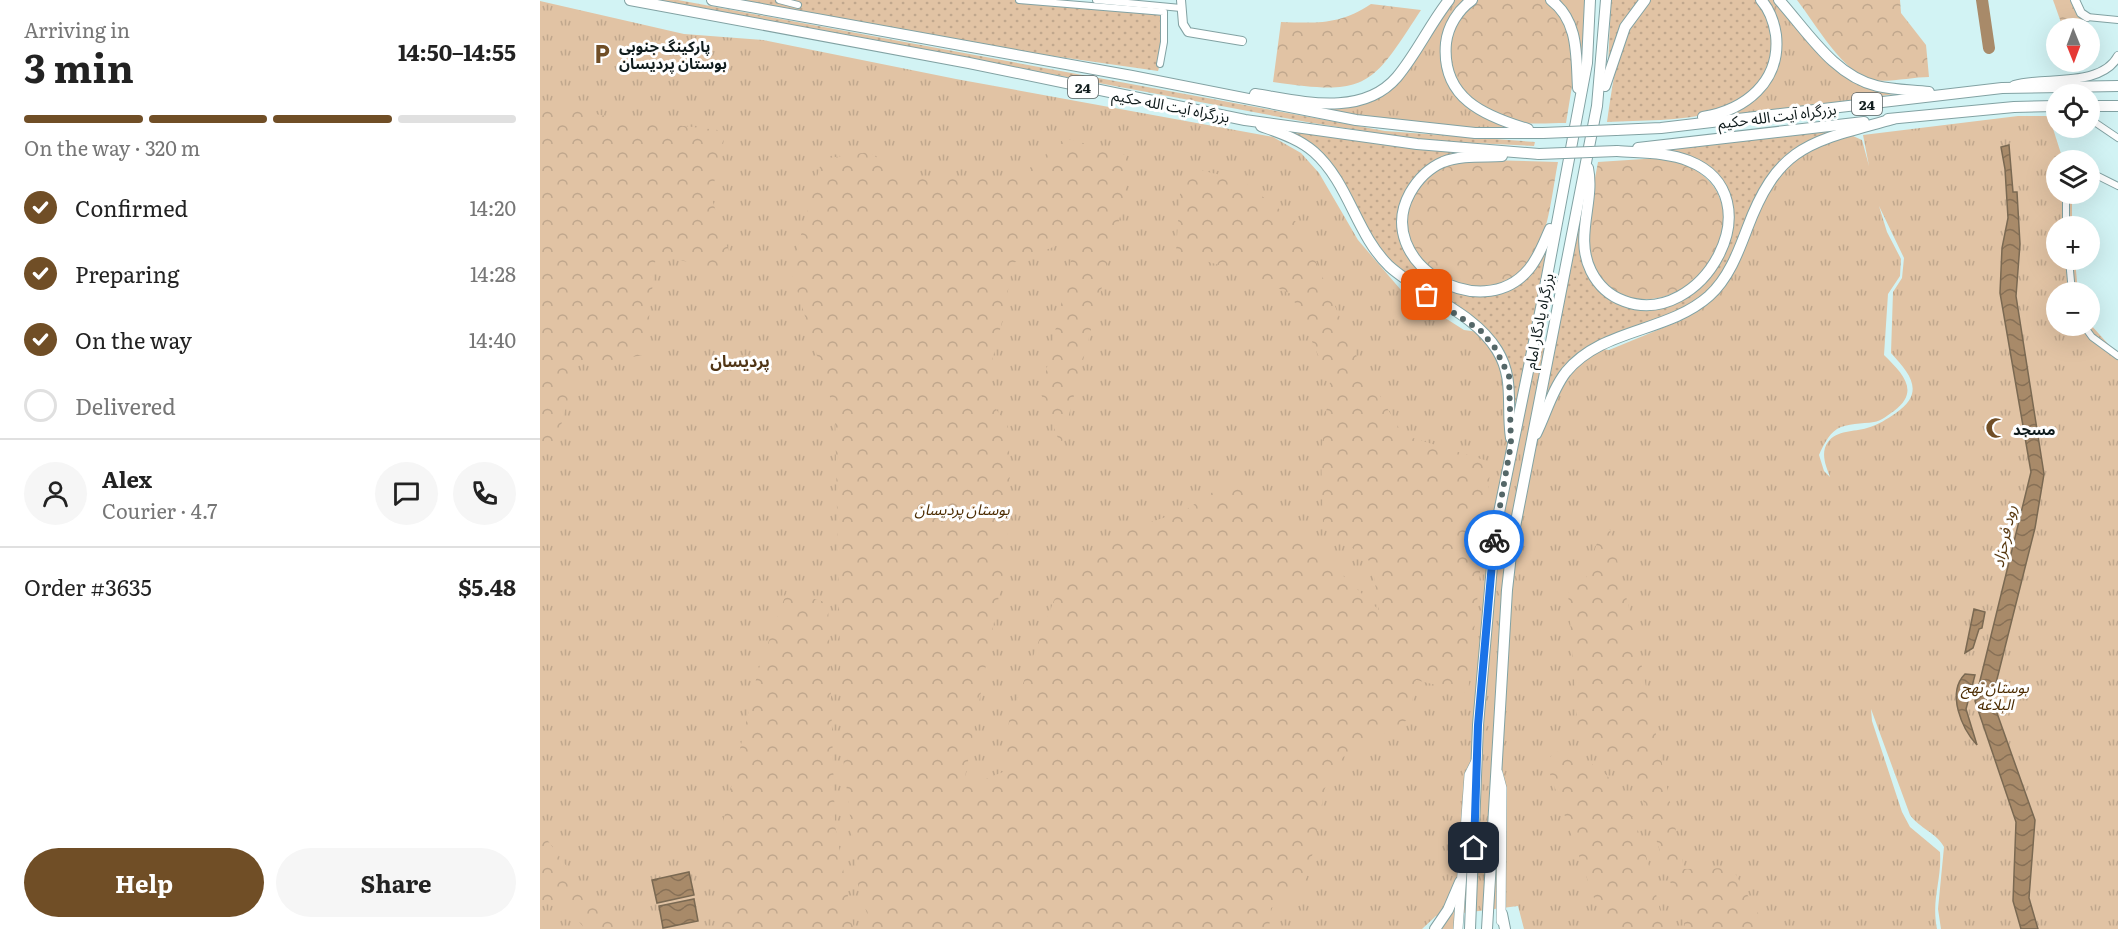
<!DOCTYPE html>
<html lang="en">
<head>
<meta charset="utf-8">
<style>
  :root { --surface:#fff; --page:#f6f6f6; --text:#222; --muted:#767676; --line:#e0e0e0; --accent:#704e26 }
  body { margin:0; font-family:Literata,"Noto Sans Arabic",serif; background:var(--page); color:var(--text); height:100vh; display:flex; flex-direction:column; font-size:22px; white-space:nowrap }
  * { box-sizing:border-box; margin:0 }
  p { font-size:20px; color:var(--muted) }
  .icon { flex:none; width:33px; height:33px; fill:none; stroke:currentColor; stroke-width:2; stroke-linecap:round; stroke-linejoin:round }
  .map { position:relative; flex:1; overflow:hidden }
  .sheet { display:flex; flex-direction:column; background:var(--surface); width:540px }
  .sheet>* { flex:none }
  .needle { width:39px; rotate:179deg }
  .tools { position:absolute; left:1506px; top:18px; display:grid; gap:12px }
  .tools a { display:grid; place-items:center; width:54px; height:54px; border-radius:50%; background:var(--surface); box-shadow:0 6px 24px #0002; font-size:30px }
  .pin { position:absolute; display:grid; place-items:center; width:51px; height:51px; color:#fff; margin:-26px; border-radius:12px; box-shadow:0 3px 9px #0006 }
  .courier { position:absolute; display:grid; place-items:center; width:60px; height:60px; margin:-30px; border:4px solid #1a73e8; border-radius:50%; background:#fff; color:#222; box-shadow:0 2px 8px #0007 }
  .overview em { font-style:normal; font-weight:700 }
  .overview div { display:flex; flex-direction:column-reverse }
  .overview { display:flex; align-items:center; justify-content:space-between; height:102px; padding:0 24px }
  h1 { font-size:39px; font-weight:700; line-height:45px }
  .bar { display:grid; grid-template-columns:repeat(4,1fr); gap:9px 6px; align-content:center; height:72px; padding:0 24px }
  .bar i { height:8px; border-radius:4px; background:var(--line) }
  .bar .selected { background:var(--accent) }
  .bar p { grid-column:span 4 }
  .line { display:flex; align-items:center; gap:15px; padding:0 24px; border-top:2px solid var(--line) }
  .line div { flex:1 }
  .round { display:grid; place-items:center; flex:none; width:63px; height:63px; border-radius:32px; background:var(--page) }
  ol { padding:0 24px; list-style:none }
  li { display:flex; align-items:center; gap:18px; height:66px }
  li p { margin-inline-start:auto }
  li .icon { padding:6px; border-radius:50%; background:var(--accent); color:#fff; stroke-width:4 }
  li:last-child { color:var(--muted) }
  li i { width:33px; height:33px; border:3px solid var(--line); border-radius:50% }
  .cta { display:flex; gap:12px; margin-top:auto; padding:12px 24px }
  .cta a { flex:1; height:69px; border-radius:36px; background:var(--accent); color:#fff; font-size:24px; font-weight:700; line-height:69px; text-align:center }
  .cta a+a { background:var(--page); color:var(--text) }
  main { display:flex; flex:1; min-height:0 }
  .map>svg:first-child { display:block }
</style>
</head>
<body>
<main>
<section class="sheet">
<div class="overview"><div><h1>3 min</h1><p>Arriving in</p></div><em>14:50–14:55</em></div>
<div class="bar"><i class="selected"></i><i class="selected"></i><i class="selected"></i><i></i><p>On the way · 320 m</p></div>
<ol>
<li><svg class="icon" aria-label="check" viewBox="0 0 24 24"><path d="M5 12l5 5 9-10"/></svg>Confirmed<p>14:20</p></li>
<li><svg class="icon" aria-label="check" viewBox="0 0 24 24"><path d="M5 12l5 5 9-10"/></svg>Preparing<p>14:28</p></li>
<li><svg class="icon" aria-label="check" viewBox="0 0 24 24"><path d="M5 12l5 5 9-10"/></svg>On the way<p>14:40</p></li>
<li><i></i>Delivered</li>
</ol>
<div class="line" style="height:108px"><a class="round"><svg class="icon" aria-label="person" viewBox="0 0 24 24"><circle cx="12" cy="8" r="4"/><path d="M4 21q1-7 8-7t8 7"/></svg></a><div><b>Alex</b><p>Courier · 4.7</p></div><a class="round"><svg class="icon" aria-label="chat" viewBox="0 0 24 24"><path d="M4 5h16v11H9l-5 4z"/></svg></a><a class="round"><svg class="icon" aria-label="phone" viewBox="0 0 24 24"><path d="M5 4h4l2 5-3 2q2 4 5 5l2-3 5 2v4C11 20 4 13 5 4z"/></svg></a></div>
<div class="line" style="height:78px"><div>Order #3635</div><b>$5.48</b></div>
<div class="cta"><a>Help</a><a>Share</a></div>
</section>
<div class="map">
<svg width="1578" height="929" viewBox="0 0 1578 929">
  <defs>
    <pattern id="grass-tufts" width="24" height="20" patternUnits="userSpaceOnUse" patternTransform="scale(1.5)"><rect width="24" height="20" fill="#e1c3a4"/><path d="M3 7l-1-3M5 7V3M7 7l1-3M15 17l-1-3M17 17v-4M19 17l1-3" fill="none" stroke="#c0a78d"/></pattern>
    <pattern id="forest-crowns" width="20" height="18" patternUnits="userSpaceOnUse" patternTransform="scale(1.5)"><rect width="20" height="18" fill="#e1c3a4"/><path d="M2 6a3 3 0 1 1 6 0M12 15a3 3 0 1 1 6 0" fill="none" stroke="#c0a78d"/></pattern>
    <pattern id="garden-dots" width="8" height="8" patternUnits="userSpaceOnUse" patternTransform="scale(1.5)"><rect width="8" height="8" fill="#e1c3a4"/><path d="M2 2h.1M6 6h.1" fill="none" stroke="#c0a78d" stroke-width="1.8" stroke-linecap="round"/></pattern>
    <pattern id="water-waves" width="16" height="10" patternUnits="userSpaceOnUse" patternTransform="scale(1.5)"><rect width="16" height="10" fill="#a88a69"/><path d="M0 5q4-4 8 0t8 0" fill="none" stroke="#877056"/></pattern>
  </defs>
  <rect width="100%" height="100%" fill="#d2f3f4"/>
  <g fill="url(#grass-tufts)" fill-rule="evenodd">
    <path d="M914 0H925L975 129C907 127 837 122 770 105L842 94Z"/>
    <path d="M1017 0H1046L1040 70 1037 31Z"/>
    <path d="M1226 0H1235L1291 63 1362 93 1181 118Z"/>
    <path d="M0 1 144 34 223 40 416 79 733 137 761 153 779 173 818 240 861 290 924 330 1069 350 1142 320 1158 309 1219 206 1250 163 1265 151 1297 139 1313 136 1322 140 1329 166 1323 135 1478 116H1509L1523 160H1516V194H1532V226H1516V260H1535L1538 292H1516V326L1550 324 1578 355V929H1401L1398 909 1404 847C1397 833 1379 828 1370 815L1331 709 1332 721 1362 812 1370 827 1400 852C1402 880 1391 899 1397 929H984L978 906 915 914 914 929H900L909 915 896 916 882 929H0ZM1339 206 1364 258 1362 278 1353 292 1351 353C1370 374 1386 392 1356 413 1347 419 1338 425 1327 428 1314 432 1297 430 1288 442 1280 453 1286 466 1290 477L1284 471 1279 455C1283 446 1288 435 1297 429 1307 423 1322 424 1334 422 1341 421 1348 415 1354 411 1381 391 1362 373 1344 355L1348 294 1360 276 1361 259 1347 232Z"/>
  </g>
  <g fill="url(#forest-crowns)">
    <path d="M938 0H1005L1018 11 1031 36 1033 80 1026 123C1005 123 981 126 961 118 910 98 889 36 938 0Z"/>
    <path d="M1257 0H1360L1361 13 1386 45 1389 77C1373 77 1347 83 1333 80 1304 75 1275 23 1257 0Z"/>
    <path d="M1513 0H1534L1546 28H1523Z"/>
    <path d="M831 4 881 10C831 87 828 96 733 82L741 22C777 23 800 25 831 4Z"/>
    <path d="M0 104 77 118 186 131 171 196 196 274 116 254 105 355 37 365 15 448 0 443Z"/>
    <path d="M525 138 586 155 585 197 521 446 501 394 536 238 473 263 463 318 444 392 468 426 470 471 466 558 423 788 463 772 469 721 514 600 572 535 644 511 691 480 795 568 839 610 832 563 783 526 781 454 790 382 751 294 702 272 636 252 641 179 660 170 701 180 760 225 817 357 863 435 951 462 928 693 876 680 869 719 803 757 785 788 769 872 760 892 731 908 729 929H333L319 892 302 749 295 413 251 271 282 159 329 152 364 177 478 178Z"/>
    <path d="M1119 158C1244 177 1164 332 1077 293 1062 286 1049 265 1048 248 1046 219 1053 190 1058 162Z"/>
    <path d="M946 160 1018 162C1012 191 1008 244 987 266 933 323 831 251 881 185 888 176 898 167 910 163 920 160 935 161 946 160Z"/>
    <path d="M1066 514 1094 629 1144 869 1192 868 1227 929H1146L1102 797 1071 756 1038 736 1028 591 1046 578Z"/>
    <path d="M247 591 288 603 295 825 314 929H182L181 831 218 671Z"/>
    <path d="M1022 749C1034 756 1051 762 1062 771 1100 804 1112 882 1125 929H1065L1005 760Z"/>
    <path d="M0 830 63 916 92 929H45L27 907 0 903Z"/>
  </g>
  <g fill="url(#garden-dots)">
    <path d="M116 0H138L845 131 995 142 994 146 890 141 772 123Z"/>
    <path d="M202 0H478L624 12 620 64 618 71 471 50Z"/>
    <path d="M1071 0H1100L1083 22 1068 66Z"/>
    <path d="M1111 0H1217C1221 6 1227 13 1229 20 1244 62 1213 101 1174 112 1140 122 1101 120 1067 122 1074 78 1077 32 1111 0Z"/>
    <path d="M1300 128 1266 142 1237 164 1216 197 1201 235 1178 280 1152 305 1044 351 1003 415 1006 385 1048 179 1045 263 1088 306 1108 309 1143 297 1190 233 1175 174 1151 157 1126 150Z"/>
    <path d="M749 131 950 154 884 170 860 235C893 277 901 303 962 292L1009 241 973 422 974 384 964 355 903 299 852 263 832 238 809 196Z"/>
  </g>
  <g fill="url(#water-waves)" stroke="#7a6952" stroke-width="1.5">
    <path d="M1469 145 1473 192H1477L1480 244 1476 296 1504 474 1495 528 1452 699 1495 820 1489 898 1498 929H1481L1473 901 1476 822 1435 701 1491 472 1460 293 1462 248 1468 218 1465 169 1461 147Z"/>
    <path d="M1434 609 1445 612 1442 628 1439 629 1433 648 1425 653Z"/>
    <path d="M1425 674 1435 675 1426 709 1437 745C1422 729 1406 693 1425 674Z"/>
    <path d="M149 872 154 895 117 903 112 880Z"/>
    <path d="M154 899 158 921 123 928 119 906Z"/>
  </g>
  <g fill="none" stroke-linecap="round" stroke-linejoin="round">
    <path stroke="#a88a69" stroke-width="12" d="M1442 0 1449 48"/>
    <g stroke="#82a2a3" stroke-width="8">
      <g id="street">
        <path d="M239 0 258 5"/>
        <path d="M479 0 624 12V42L620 64"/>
        <path d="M556 0 641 8"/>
        <path d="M1547 17 1578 20"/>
        <path d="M1550 119 1578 138"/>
        <path d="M1550 172 1578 186"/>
        <path d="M1526 194V226"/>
        <path d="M1529 260 1532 292"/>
        <path d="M1544 326 1552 337 1578 356"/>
      </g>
    </g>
    <g stroke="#82a2a3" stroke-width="10">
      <g id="secondary">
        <path d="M641 0 643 24 648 32 702 41"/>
        <path d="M1535 0 1541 13 1547 17"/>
        <path d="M1474 85C1505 76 1561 88 1578 56"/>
      </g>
    </g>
    <g stroke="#82a2a3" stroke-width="10">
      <g id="primary">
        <path d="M958 773 962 788 961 921"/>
        <path d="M918 929 929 775 936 761"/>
      </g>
    </g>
    <g stroke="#82a2a3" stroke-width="12">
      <g id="highway">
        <path d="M90 0 429 63 705 120 877 144 999 154"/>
        <path d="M172 0 592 76 816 120 935 133H1003"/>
        <path d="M932 0C918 10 908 26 906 43 901 98 944 116 988 129"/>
        <path d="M1011 0C1039 21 1036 56 1038 88"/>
        <path d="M1239 0C1267 31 1294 76 1337 86 1354 90 1372 90 1389 92"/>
        <path d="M1065 86 1085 27 1105 0"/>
        <path d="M715 94C760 101 822 118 857 77 877 53 890 24 909 0"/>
        <path d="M1550 106H1578"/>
        <path d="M1163 117C1205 110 1241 82 1236 35 1234 22 1230 10 1221 0"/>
        <path d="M1348 119 1474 107 1516 106"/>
        <path d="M721 126C740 133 759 139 774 152 809 183 816 234 849 266 882 296 933 311 957 350 975 379 966 406 971 438"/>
        <path d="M1076 130 1121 128 1462 88 1578 86"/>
        <path d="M1098 148 1324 122"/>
        <path d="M962 156C943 157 921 155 903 162 889 168 878 179 870 193 832 262 941 327 989 269 999 257 1004 242 1010 229"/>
        <path d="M1048 168C1055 202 1034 237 1051 271 1058 285 1070 296 1084 301 1162 330 1237 196 1149 161 1127 152 1100 153 1077 151"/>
        <path d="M996 434C1006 414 1012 390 1026 372 1062 328 1127 333 1169 296 1188 279 1198 253 1207 229 1239 143 1272 142 1353 119"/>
        <path d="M962 914 965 929"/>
        <path d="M895 929 908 910 920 882"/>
        <path d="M930 929 938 725 955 532 1002 303 1047 63 1050 0"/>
        <path d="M947 929 967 590 973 537 1057 106 1066 0"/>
      </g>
    </g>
    <use href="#street" stroke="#fff" stroke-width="6"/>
    <use href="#secondary" stroke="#fff" stroke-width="8"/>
    <use href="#primary" stroke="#fff" stroke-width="9"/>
    <use href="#highway" stroke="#fff" stroke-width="10"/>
    <g stroke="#82a2a3" stroke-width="12" stroke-linecap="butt">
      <g id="highway-bridge">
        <path d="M1003 133 1076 130"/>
        <path d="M999 154 1077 151"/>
      </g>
    </g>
    <use href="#highway-bridge" stroke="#fff" stroke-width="10"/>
  </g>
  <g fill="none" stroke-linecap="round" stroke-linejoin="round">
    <path stroke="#546768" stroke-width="6" stroke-dasharray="0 10.8" d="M887 295 941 331 955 348 969 376 971 444 954 540"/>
    <path stroke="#1a73e8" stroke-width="8" d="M934 848 938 725 954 540"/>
  </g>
  <defs>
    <g id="parking-bare" transform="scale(1.62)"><path d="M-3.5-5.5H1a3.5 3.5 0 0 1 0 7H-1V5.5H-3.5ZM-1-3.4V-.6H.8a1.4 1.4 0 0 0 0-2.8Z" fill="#704e26" stroke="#fff" stroke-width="2.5" paint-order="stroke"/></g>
    <g id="mosque-bare" transform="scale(1.62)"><path d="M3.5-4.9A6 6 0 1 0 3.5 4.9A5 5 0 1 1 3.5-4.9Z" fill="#704e26" stroke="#fff" stroke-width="2.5" paint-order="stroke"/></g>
  </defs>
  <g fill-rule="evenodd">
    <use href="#parking-bare" x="62" y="54"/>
    <use href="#mosque-bare" x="1456" y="428"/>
  </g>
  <g text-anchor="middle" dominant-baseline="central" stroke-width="6" stroke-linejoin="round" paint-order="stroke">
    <g fill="#fff" stroke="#586061" stroke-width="1.5">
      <rect x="528" y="76" width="30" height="22" rx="4.5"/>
      <rect x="1312" y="93" width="30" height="22" rx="4.5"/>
    </g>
    <g font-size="14" font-weight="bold" fill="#101c1d">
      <text x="543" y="87">24</text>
      <text x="1327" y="104">24</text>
    </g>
    <g font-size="15" font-weight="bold" fill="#101c1d" stroke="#fff" text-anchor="start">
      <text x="79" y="45">پارکینگ جنوبی<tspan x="79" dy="17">بوستان پردیسان</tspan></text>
      <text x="1473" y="428">مسجد</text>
    </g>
    <g font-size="15" fill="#101c1d" stroke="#fff">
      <text transform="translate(631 105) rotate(11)">بزرگراه آیت الله حکیم</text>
      <text transform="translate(1237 115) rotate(-7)">بزرگراه آیت الله حکیم</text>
      <text transform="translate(998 321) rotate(-79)">بزرگراه یادگار امام</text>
    </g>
    <g font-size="15" font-style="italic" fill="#4b2b00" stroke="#fff">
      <text x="422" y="508">بوستان پردیسان</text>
      <text x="1455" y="686">بوستان نهج<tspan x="1455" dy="17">البلاغه</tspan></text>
    </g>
    <g font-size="16" font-weight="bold" fill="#503515" stroke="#fff">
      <text x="200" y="360">پردیسان</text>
    </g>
    <g font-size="16" font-style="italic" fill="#58380f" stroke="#fff">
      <text transform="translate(1463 536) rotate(-78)">رود فرحزاد</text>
    </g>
  </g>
</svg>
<div class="tools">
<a><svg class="needle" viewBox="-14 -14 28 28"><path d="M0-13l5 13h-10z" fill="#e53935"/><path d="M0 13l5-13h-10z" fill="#767676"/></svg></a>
<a><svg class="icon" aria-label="locate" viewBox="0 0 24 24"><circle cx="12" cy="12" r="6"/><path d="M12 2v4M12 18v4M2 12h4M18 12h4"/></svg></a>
<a><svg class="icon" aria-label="layers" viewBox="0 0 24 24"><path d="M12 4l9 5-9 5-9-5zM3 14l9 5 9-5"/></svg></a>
<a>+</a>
<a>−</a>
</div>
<div class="pin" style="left:887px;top:295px;background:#ea580c"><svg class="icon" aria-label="bag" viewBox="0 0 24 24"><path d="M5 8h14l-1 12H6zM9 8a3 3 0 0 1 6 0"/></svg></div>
<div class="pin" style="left:934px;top:848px;background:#1f2937"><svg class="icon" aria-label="home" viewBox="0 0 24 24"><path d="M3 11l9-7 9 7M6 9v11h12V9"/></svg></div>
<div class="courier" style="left:954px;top:540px"><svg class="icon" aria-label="bike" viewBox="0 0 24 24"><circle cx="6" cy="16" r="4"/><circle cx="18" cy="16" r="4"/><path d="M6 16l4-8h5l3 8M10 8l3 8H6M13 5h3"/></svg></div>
</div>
</main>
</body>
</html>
